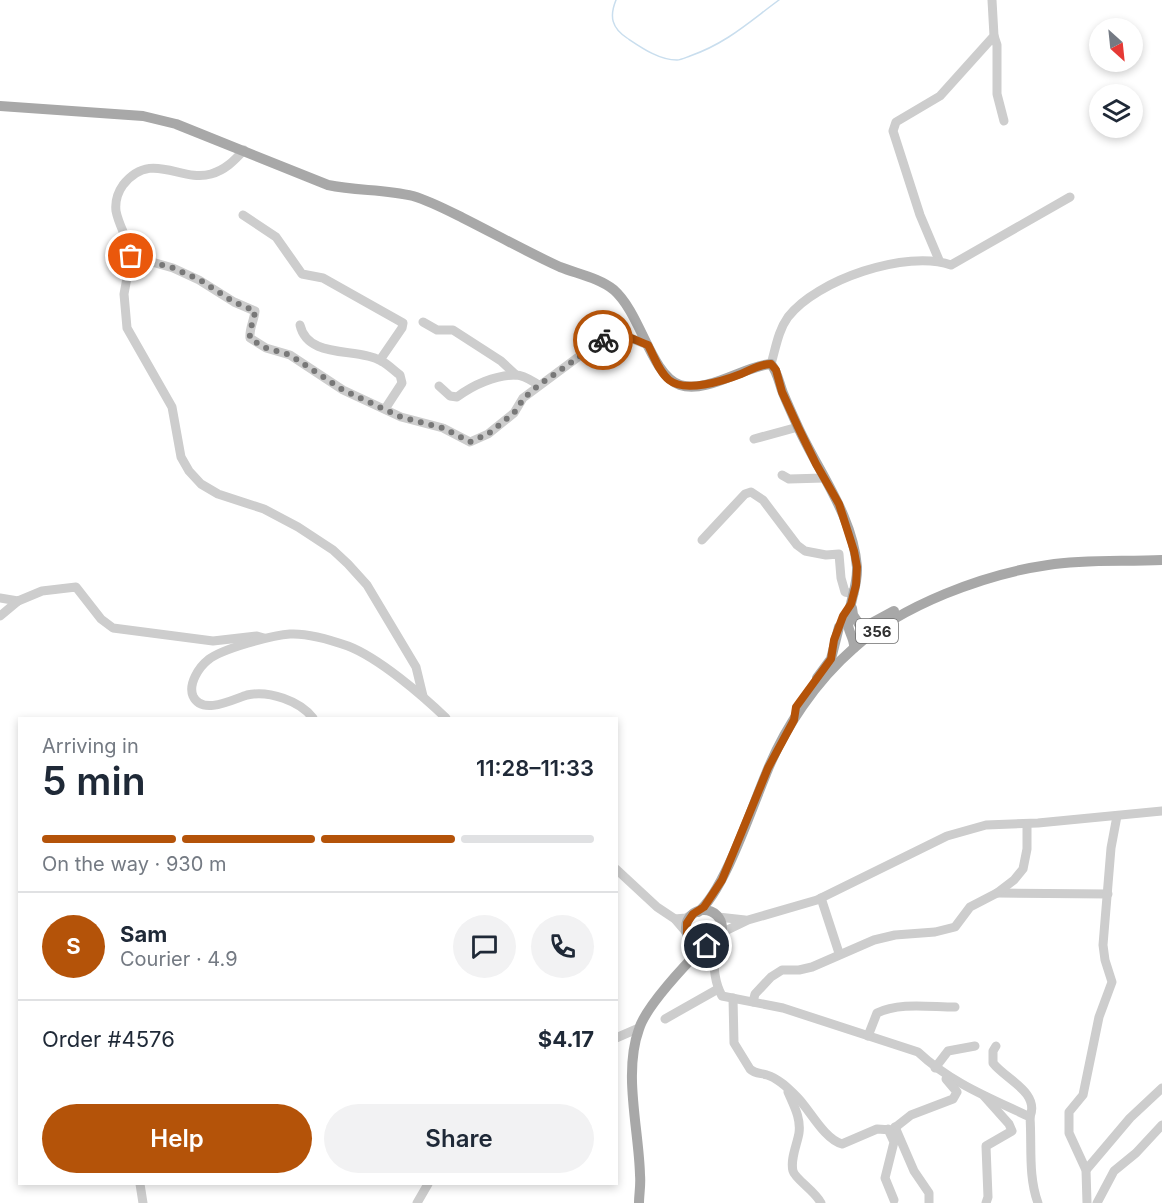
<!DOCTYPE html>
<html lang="en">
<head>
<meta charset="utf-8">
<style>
  :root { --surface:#fff; --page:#f2f2f3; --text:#1f2937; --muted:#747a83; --line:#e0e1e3; --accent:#b45309 }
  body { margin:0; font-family:Inter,sans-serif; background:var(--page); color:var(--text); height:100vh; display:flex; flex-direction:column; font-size:22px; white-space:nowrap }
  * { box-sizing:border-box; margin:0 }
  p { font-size:20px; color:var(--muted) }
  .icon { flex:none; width:33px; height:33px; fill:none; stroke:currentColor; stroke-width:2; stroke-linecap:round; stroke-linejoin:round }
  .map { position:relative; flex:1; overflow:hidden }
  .side { position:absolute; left:18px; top:717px; width:600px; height:468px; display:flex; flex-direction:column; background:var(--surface); border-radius:0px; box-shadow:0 3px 9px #0003 }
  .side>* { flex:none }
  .needle { width:39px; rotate:153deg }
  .controls { position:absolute; left:1089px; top:18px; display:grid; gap:12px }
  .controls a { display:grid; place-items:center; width:54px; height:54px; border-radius:50%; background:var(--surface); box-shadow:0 3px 9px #0003; font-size:30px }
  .pin { position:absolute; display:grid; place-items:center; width:51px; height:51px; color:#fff; margin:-26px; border:3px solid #fff; border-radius:50%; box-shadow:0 2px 6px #0007 }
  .courier { position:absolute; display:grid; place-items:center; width:60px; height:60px; margin:-30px; border:4px solid #b45309; border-radius:50%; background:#fff; color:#222; box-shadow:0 2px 8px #0007 }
  .headline em { font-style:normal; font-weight:600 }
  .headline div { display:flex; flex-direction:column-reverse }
  .headline { display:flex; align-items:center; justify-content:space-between; height:102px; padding:0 24px }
  h1 { font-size:39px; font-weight:600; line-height:45px }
  .bar { display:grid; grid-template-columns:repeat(4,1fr); gap:9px 6px; align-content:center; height:72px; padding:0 24px }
  .bar i { height:8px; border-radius:4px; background:var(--line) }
  .bar .active { background:var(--accent) }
  .bar p { grid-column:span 4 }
  .line { display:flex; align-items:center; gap:15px; padding:0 24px; border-top:2px solid var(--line) }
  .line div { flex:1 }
  .round { display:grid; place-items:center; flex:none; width:63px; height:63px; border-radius:32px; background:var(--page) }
  .primary-button { display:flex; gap:12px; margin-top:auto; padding:12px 24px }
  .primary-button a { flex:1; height:69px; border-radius:36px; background:var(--accent); color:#fff; font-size:24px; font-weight:600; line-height:69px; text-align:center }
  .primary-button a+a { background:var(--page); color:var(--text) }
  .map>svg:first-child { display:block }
</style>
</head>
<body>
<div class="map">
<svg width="1162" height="1203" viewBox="0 0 1162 1203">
  <rect width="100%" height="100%" fill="#fff"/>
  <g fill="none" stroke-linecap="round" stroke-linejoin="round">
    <path stroke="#c9deee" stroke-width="1.5" d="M616 0C609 17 612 28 627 38 642 48 659 60 677 60 681 60 687 57 690 56 727 43 749 22 779 0"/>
    <g stroke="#cdcdcd" stroke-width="9">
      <path d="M994 36 997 45V94L1004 121"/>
      <path d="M244 150C234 161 225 170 211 174 181 183 151 149 123 185 118 192 115 202 116 211 119 227 129 240 131 256L173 268 199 280 234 302 255 311C254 321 249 329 250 338L266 348 290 355 343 390 401 417 443 428 470 442 488 434 514 413 523 398 597 343 613 335 620 334 648 345"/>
      <path d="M243 215 276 237 302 274 323 278 403 323 402 328 380 360"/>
      <path d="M131 256 124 294 127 328 172 407 181 457 189 471 201 484 218 494 264 509 298 527 333 550 348 564 367 585 416 667 423 696"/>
      <path d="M939 260 920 215 893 131 896 122 940 96 994 36 992 0"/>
      <path d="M423 322 437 330H453L501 361 516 375"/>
      <path d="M300 325C308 360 358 347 381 361 388 364 394 371 400 375L402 383 385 409"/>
      <path d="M771 364C776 347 778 331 788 317 816 280 907 249 951 265L1070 197"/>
      <path d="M439 386 450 396 457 397C473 385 495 375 516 375 524 375 532 381 539 385"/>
      <path d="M754 439 798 427"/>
      <path d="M782 475 789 479 824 478"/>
      <path d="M702 540 745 494 751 492 763 500 797 545 805 551 826 555 839 554 841 578 845 592 854 594"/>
      <path d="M0 598 18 601 42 591 76 587 101 619 113 628 213 641 257 636 264 638"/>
      <path d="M0 616 18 601"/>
      <path d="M313 718C300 701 269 690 247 695 234 699 202 716 193 696 188 684 199 667 208 660 221 649 273 635 290 634 308 633 331 640 348 646 379 658 422 695 446 718"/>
      <path d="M616 869 657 907 675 919 687 933"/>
      <path d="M997 893 1108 894"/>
      <path d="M821 898 839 953"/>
      <path d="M718 917 745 920"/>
      <path d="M675 919 686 918 693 914"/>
      <path d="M721 933 748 920 817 900 947 836 986 825 1038 823 1162 811"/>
      <path d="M713 944C714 962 713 980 722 996L783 1008 918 1052C951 1083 990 1098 1030 1117 1032 1146 1028 1176 1038 1203"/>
      <path d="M733 998 734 1043 750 1069C755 1074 761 1073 767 1075 778 1078 789 1089 797 1097 810 1110 824 1139 842 1144L877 1129 892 1130 911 1115 953 1099 957 1092 946 1079"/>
      <path d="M753 1002 755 994 771 977 782 970H799L812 967 874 940 895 935 935 932 955 927 970 907 997 893 1014 880 1023 869 1027 849V824"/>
      <path d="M665 1019 718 989"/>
      <path d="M868 1036 877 1013C899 1002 930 1007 955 1007"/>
      <path d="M616 1038 639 1028"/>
      <path d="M996 1046 993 1051V1063C1005 1079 1040 1092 1030 1117"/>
      <path d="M935 1068 948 1051 975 1046"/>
      <path d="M788 1092C794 1106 801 1118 799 1133 797 1145 790 1159 793 1171 795 1179 815 1191 821 1203"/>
      <path d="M984 1096 1009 1124 1012 1131 986 1146 988 1197 986 1203"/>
      <path d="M895 1127 914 1171 929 1193V1203"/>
      <path d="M888 1129 894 1142 885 1178 894 1200"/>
      <path d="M1086 1170 1130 1118 1162 1088"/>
      <path d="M140 1184 143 1203"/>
      <path d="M417 1203 428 1184"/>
      <path d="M1087 1203 1086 1170 1069 1133V1112L1083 1095 1099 1017 1112 982 1105 960 1103 945 1111 848 1117 816"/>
      <path d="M1097 1203 1114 1171 1136 1153 1162 1125"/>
    </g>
    <g stroke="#a8a8a8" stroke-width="10">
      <path d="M0 106 143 116 176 124 328 185C356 191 385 189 413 196 430 201 447 210 463 218 495 234 527 252 560 267 578 274 599 278 614 290 641 314 651 375 680 385 707 394 746 365 771 364 778 373 779 383 783 393 788 405 793 416 798 427 819 473 853 516 857 567 858 586 849 603 848 622 847 631 855 638 854 648"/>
      <path d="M852 608 853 615 859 624H870L894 611"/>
      <path d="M817 678 831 659 839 627"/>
      <circle cx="704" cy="928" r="18"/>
      <path d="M698 912C724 892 752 807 766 774 784 728 816 681 854 648 902 605 985 574 1048 565 1086 559 1124 562 1162 560"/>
      <path d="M639 1203C639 1194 641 1185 640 1175 639 1130 623 1073 639 1029 646 1006 686 964 704 946"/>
    </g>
  </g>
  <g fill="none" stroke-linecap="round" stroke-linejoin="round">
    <path stroke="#787878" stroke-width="6" stroke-dasharray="0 10.8" d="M131 256 173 268 200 280 234 302 255 311C254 321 249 329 250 339L266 348 290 355 343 390 401 417 443 428 470 442 488 434 514 413 524 398 539 385 603 340"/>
    <path stroke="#b45309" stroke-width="8" d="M603 340C622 330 629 338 648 345 654 356 659 372 669 380 685 393 723 381 741 374 751 370 759 364 771 364L776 370 782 392 798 427 816 464 839 504 854 551 857 567 856 585 851 604 843 616 834 640 831 659 796 707 794 720 768 768 722 880 704 907 693 914 687 923V933L692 942 700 946H707"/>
  </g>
  <g text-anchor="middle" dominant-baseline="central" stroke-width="6" stroke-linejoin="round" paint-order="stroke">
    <rect fill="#fff" stroke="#6e6e6e" stroke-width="1.5" x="856" y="619" width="42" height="24" rx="4.5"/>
    <g font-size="15" font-weight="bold" fill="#303030">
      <text x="877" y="631">356</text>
    </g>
  </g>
</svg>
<div class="controls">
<a><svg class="needle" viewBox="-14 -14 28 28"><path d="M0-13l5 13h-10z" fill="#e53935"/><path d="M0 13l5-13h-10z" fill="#747a83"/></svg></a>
<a><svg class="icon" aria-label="layers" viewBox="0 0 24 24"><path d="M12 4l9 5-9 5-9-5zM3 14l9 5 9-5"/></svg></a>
</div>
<div class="pin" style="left:131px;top:256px;background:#ea580c"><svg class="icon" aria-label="bag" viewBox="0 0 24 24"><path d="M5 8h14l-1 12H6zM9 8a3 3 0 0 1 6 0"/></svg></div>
<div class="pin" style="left:707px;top:946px;background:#1f2937"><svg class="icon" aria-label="home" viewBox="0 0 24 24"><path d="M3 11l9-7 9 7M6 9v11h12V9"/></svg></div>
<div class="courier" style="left:603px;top:340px"><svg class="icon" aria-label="bike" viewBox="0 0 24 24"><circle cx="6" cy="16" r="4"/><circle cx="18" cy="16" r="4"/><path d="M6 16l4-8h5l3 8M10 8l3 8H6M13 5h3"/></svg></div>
<section class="side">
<div class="headline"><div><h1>5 min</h1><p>Arriving in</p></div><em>11:28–11:33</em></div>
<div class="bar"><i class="active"></i><i class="active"></i><i class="active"></i><i></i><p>On the way · 930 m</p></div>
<div class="line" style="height:108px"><b class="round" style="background:var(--accent);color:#fff">S</b><div><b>Sam</b><p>Courier · 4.9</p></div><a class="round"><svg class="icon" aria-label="chat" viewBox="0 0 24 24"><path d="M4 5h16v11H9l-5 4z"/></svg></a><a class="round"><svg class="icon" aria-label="phone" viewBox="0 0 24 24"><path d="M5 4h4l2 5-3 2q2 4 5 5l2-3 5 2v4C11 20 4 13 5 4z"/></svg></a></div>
<div class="line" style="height:78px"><div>Order #4576</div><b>$4.17</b></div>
<div class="primary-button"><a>Help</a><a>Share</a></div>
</section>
</div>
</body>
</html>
